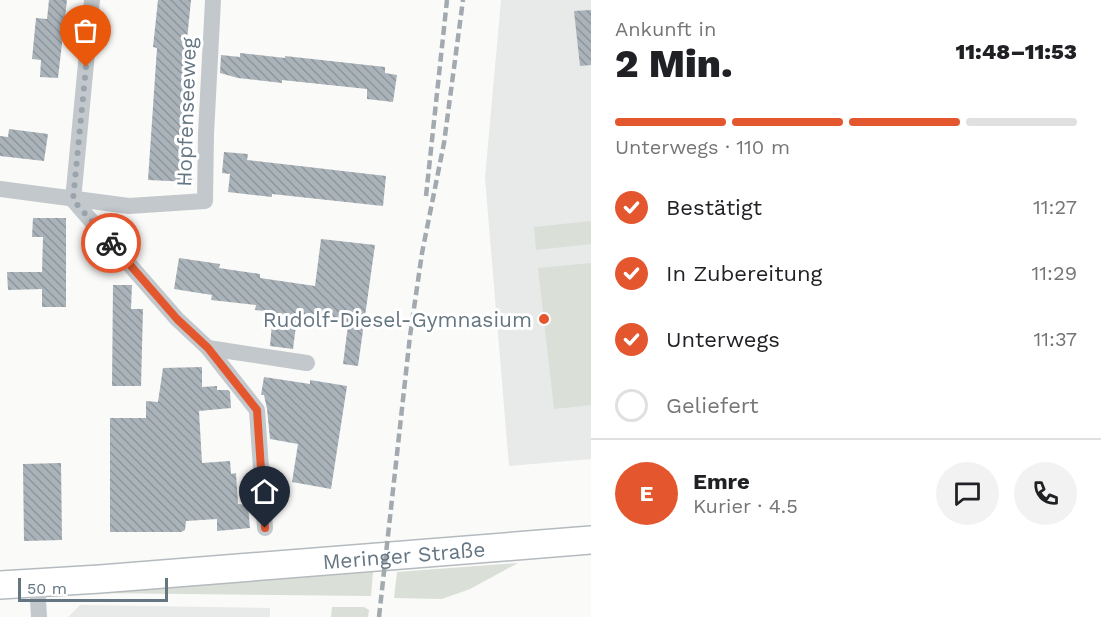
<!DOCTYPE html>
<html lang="de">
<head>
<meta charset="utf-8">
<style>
  :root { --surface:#fff; --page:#f2f2f2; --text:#202124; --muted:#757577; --line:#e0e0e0; --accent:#e4572e }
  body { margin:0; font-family:"Work Sans",sans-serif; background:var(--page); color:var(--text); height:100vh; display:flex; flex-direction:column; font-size:22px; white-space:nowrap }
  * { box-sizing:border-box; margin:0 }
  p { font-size:20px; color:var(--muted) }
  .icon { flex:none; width:33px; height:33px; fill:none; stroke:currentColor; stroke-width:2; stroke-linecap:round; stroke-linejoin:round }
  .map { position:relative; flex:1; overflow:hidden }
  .panel { display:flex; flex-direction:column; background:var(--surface); width:510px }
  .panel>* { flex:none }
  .scale { position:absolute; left:18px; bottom:15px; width:150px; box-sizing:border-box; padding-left:6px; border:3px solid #657683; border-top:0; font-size:16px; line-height:21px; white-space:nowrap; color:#657683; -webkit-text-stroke:4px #fff; paint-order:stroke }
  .pin { position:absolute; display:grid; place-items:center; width:51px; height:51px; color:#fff; margin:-62px -26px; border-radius:50% 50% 50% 0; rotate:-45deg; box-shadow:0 0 6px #0007 }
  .pin .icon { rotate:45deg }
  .courier { position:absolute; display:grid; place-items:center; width:60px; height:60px; margin:-30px; border:4px solid #e4572e; border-radius:50%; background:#fff; color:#222; box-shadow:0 2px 8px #0007 }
  .headline em { font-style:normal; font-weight:800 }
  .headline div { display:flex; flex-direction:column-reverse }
  .headline { display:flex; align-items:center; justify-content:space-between; height:102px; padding:0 24px }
  h1 { font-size:39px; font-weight:800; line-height:45px }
  .bar { display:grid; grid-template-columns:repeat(4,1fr); gap:9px 6px; align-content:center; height:72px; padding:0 24px }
  .bar i { height:8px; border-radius:4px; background:var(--line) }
  .bar .active { background:var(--accent) }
  .bar p { grid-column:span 4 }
  .line { display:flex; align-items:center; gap:15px; padding:0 24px; border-top:2px solid var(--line) }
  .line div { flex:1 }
  .round { display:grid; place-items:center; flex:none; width:63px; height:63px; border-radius:32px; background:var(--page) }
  ol { padding:0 24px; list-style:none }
  li { display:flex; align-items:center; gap:18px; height:66px }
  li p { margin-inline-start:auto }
  li .icon { padding:6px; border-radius:50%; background:var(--accent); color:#fff; stroke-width:4 }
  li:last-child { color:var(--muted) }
  li i { width:33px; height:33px; border:3px solid var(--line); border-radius:50% }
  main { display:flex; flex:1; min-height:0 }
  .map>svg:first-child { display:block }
</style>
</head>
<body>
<main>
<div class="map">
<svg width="591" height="617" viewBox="0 0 591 617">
  <defs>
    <pattern id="building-back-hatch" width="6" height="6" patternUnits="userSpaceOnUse" patternTransform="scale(1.5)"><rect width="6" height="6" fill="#aab3b9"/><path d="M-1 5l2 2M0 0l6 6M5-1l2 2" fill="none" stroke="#8e969c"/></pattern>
  </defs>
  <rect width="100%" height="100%" fill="#fafaf8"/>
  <g fill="#e8e9e9">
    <path d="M501 0H591V459L509 466 485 178Z"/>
    <path d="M80 605 270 608V617H68Z"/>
  </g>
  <g fill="#dadfd7">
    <path d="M591 221V244L536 250 534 227Z"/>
    <path d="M591 263V405L554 409 538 268Z"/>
    <path d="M518 563 470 589 442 599 394 598 397 572Z"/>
    <path d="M373 572 371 596 94 593Z"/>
    <path d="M332 607H364L369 610 368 617H331Z"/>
  </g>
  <g fill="url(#building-back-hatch)">
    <path d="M49 0H67L58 78 40 77 41 60 32 59 36 18 47 19Z"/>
    <path d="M158 0H191L186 50H190L182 167 193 168 192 182 148 180 157 48 153 47Z"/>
    <path d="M591 10V65L580 66 574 11Z"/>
    <path d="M240 53 285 58V56L385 67V73L397 75 393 102 367 99V89L282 80V83L238 78 220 73 221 55 240 57Z"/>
    <path d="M9 129 48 134 44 161 0 156V136L8 137Z"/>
    <path d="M224 152 248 154 247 160 386 176 383 206 272 194V197L228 192 230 174 222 173Z"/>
    <path d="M33 218H66V307H42V289L8 290 7 272H42L43 237H32Z"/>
    <path d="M321 239 375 245 358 366 343 364 348 325 297 318 293 349 270 346 273 312 255 310 256 305 211 300 212 295 174 289 179 258 220 264 219 268 260 274V278L315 286Z"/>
    <path d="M113 285H132L131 309H143L141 386H112Z"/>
    <path d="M202 367V387L217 386V390H228L230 392 231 408 199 411 202 463 230 461 231 474 236 473 238 504 248 505 250 528 217 531V519L186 521 185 530 181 532H110V418H146V401L158 402 163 368Z"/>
    <path d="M264 377 310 384V380L347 386 331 489 292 482 298 444 270 439 267 409 264 395H261Z"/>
    <path d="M61 463 62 540 24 541 23 464Z"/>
  </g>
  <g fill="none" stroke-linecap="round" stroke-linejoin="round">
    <g stroke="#b5babe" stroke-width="30">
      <g id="primary">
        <path id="s1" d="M0 585 100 579 591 540"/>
      </g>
    </g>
    <g stroke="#c3c8cc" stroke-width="16">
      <path d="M0 189 129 206 205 201 206 134 213 0"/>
      <path d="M73 200 177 319 208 348 257 410 265 528"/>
      <path d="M73 200 92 0"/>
      <path d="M208 348 307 363"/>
      <path d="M37 582 39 617"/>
    </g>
    <use href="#primary" stroke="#fff" stroke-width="27"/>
    <g stroke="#a2aab0" stroke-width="4.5" stroke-dasharray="9 4.5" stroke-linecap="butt">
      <path d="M426 196 447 0"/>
      <path d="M379 617 410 336 422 253 444 143 463 0"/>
    </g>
  </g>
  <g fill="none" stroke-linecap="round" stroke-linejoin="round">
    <path stroke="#99a4ac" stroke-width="6" stroke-dasharray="0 10.8" d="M86 67 73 200 111 243"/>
    <path stroke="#e4572e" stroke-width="8" d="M111 243 177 319 208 348 257 410 265 528"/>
  </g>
  <circle fill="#e4572e" stroke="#fff" stroke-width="2" cx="544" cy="319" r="6"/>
  <g text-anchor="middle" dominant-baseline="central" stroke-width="6" stroke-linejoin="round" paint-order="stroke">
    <g font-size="21" fill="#657683" stroke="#fff">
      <text transform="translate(186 112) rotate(-88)">Hopfenseeweg</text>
      <text stroke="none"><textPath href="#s1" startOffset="405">Meringer Straße</textPath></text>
    </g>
    <g font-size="21" fill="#657683" stroke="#fff" text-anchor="end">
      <text x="532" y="319">Rudolf-Diesel-Gymnasium</text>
    </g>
  </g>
</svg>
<div class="scale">50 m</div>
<div class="pin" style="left:86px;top:67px;background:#ea580c"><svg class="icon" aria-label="bag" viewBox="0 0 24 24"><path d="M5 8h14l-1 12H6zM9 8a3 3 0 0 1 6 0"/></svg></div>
<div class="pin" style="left:265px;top:528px;background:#1f2937"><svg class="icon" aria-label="home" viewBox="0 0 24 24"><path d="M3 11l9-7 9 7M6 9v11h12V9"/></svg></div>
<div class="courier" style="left:111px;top:243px"><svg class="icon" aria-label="bike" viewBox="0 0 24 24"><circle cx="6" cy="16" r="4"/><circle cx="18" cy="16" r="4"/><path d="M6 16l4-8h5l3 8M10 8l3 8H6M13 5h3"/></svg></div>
</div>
<section class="panel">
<div class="headline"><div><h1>2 Min.</h1><p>Ankunft in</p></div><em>11:48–11:53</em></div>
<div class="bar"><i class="active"></i><i class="active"></i><i class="active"></i><i></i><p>Unterwegs · 110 m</p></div>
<ol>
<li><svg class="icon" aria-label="check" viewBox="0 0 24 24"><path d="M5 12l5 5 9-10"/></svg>Bestätigt<p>11:27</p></li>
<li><svg class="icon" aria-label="check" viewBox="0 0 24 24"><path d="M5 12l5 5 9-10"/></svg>In Zubereitung<p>11:29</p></li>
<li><svg class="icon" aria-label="check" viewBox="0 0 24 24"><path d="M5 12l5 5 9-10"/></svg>Unterwegs<p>11:37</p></li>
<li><i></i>Geliefert</li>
</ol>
<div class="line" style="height:108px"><b class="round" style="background:var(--accent);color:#fff">E</b><div><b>Emre</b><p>Kurier · 4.5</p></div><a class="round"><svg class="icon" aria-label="chat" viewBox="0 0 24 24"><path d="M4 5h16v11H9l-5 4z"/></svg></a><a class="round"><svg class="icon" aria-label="phone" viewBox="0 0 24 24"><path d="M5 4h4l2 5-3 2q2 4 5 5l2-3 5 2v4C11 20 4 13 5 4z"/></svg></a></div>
</section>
</main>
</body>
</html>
